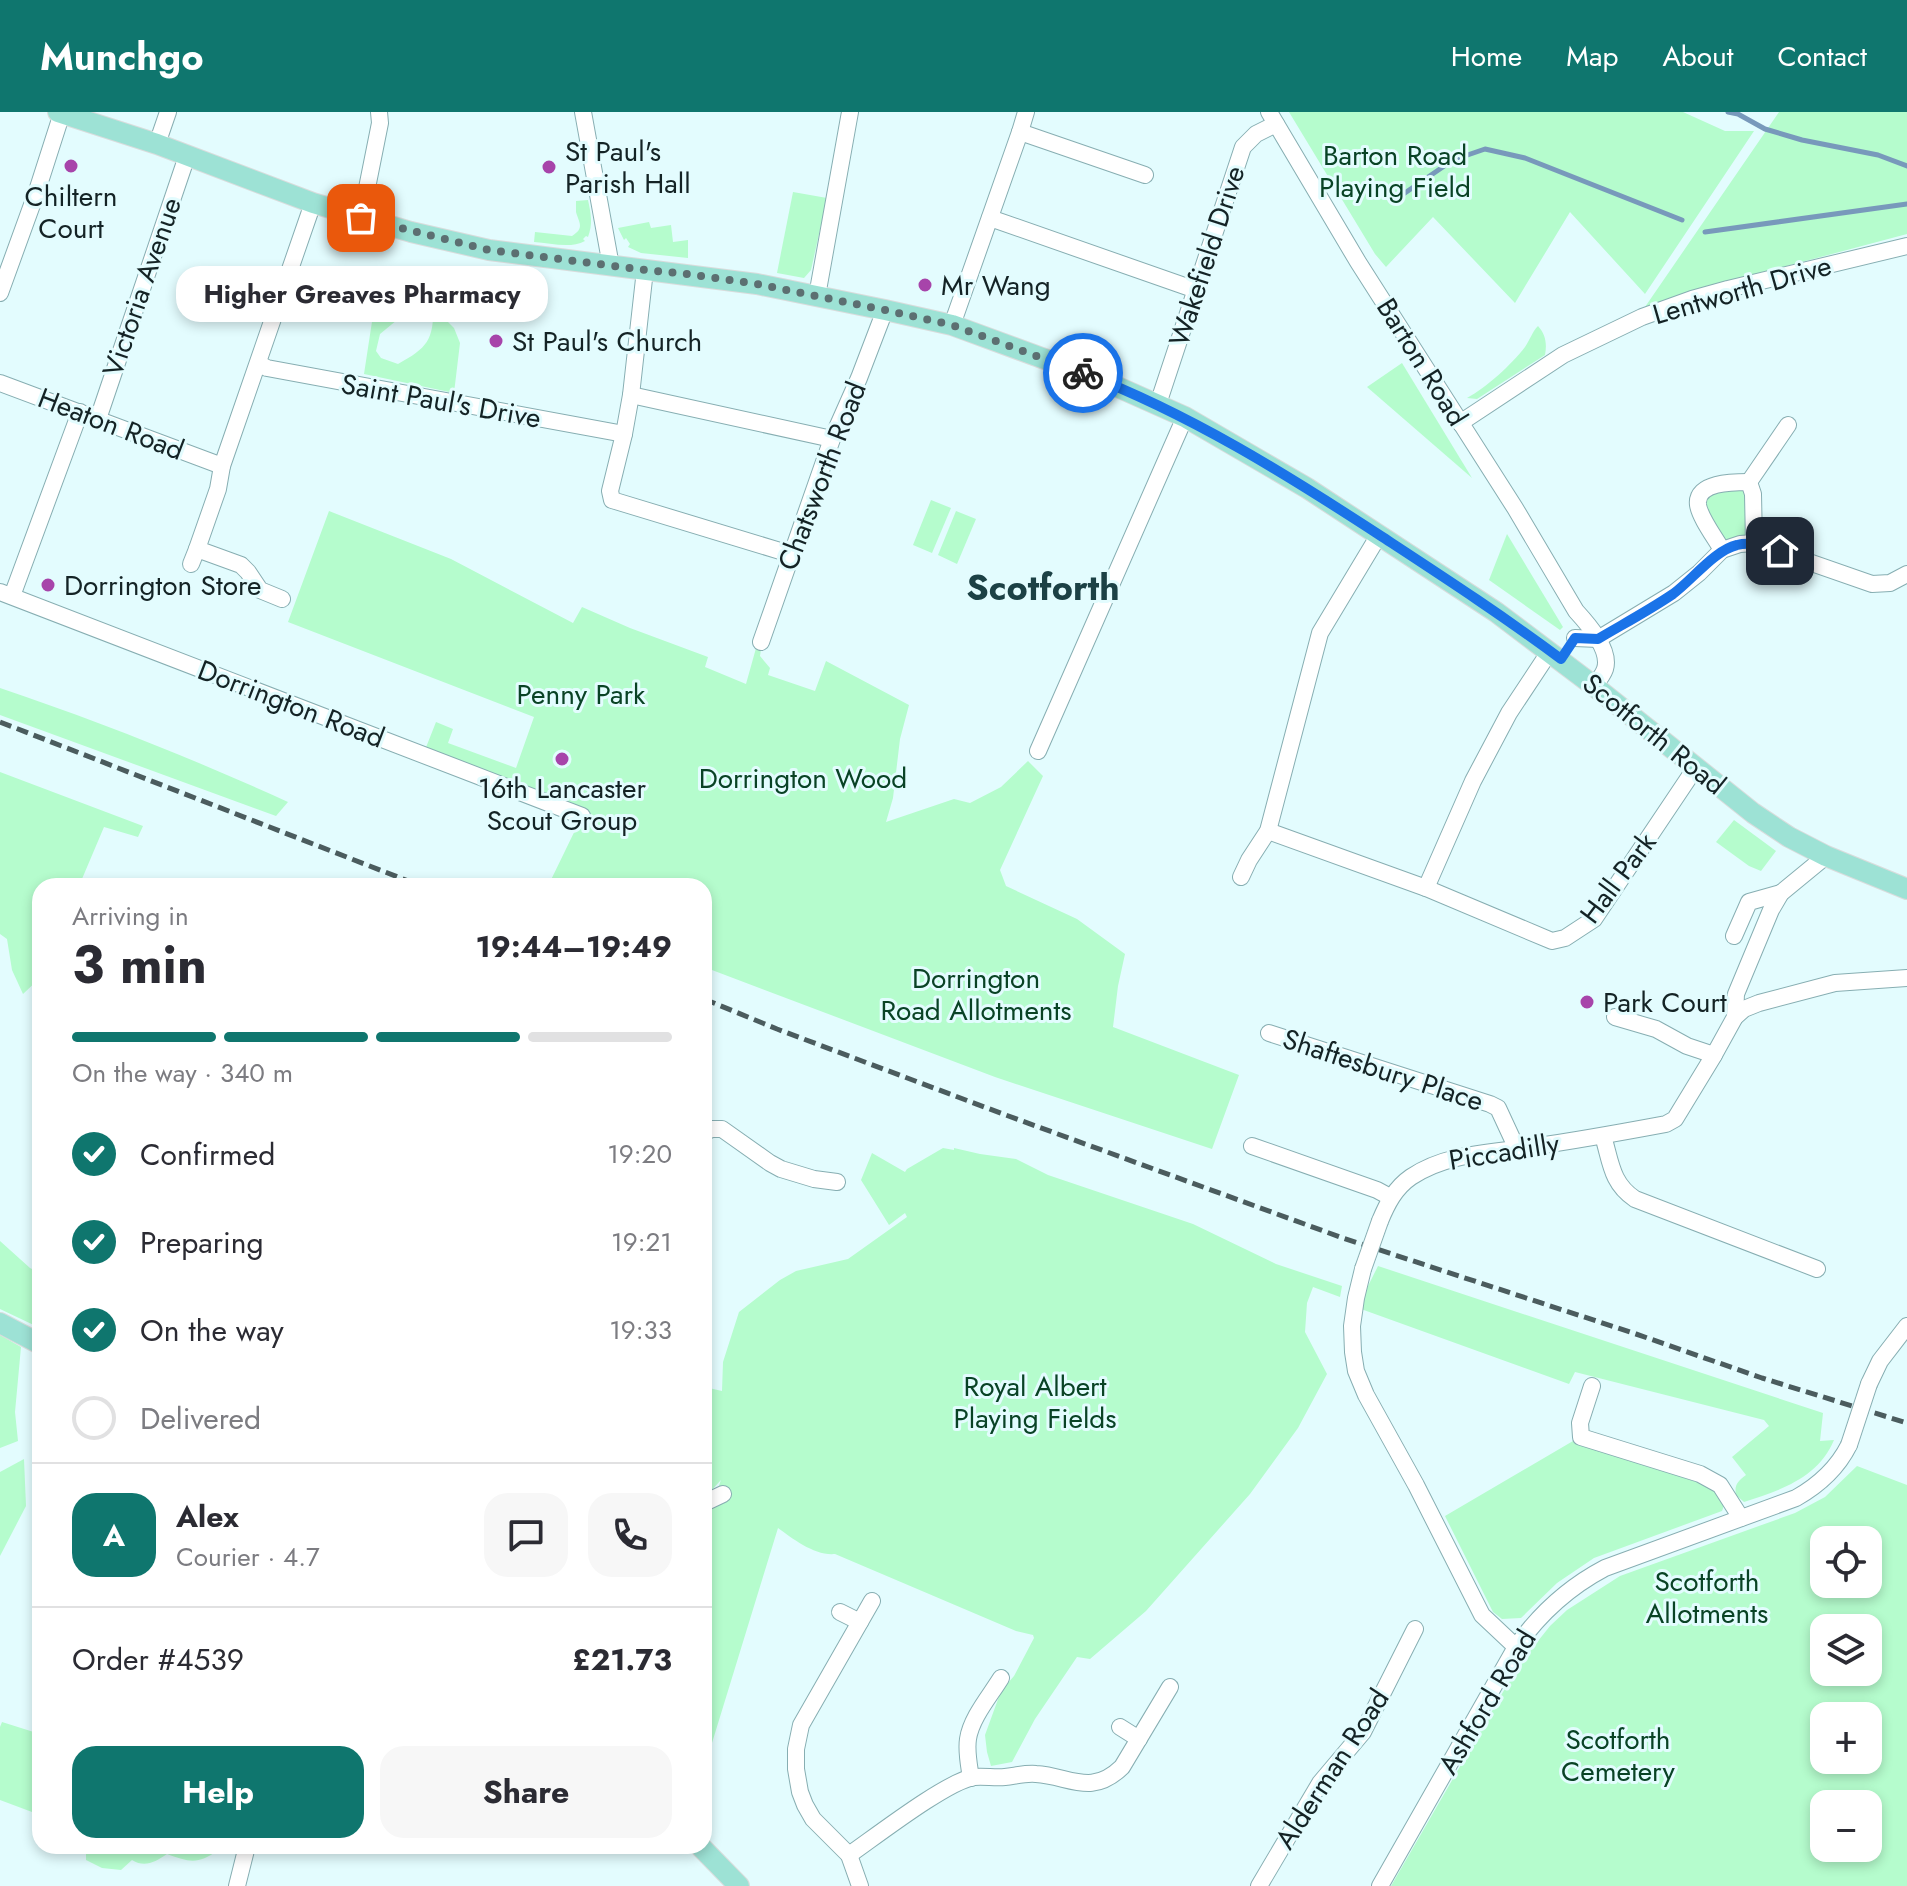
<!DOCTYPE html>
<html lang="en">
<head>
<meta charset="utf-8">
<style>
  :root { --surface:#fff; --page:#f7f7f7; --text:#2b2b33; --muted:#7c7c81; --line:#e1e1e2; --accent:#0f766e }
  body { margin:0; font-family:Jost,sans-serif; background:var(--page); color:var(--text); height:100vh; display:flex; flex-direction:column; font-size:30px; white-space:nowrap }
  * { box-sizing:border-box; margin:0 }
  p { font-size:26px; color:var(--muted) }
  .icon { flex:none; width:44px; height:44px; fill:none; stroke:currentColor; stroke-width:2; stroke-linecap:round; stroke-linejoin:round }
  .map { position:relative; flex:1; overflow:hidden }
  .drawer { position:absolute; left:32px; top:766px; width:680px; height:976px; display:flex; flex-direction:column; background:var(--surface); border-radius:24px; box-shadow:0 4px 12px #0003 }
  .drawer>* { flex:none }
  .controls { position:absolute; left:1810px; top:1414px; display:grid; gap:16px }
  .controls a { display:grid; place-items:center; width:72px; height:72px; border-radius:16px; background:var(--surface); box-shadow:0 4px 12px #0003; font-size:40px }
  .pin { position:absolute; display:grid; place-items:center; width:68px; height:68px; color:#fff; margin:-34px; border-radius:16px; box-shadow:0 4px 12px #0006 }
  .courier { position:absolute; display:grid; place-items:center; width:80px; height:80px; margin:-40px; border:6px solid #1a73e8; border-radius:50%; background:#fff; color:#222; box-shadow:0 2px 10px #0007 }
  .bubble { position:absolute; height:56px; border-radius:24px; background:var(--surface); box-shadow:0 4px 12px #0003; font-size:26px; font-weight:700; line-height:56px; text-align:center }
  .head em { font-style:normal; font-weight:700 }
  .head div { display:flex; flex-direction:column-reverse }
  .head { display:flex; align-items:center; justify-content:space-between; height:136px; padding:0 40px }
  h1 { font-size:52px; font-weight:700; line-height:60px }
  .bar { display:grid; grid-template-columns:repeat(4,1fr); gap:12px 8px; align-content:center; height:96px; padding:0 40px }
  .bar i { height:10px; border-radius:6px; background:var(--line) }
  .bar .active { background:var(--accent) }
  .bar p { grid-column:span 4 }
  .line { display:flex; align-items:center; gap:20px; padding:0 40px; border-top:2px solid var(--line) }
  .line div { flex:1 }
  .round { display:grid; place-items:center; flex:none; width:84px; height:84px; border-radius:24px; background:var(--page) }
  ol { padding:0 40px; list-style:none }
  li { display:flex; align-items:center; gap:24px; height:88px }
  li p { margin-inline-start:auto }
  li .icon { padding:8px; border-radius:50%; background:var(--accent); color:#fff; stroke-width:4 }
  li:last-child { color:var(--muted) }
  li i { width:44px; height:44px; border:4px solid var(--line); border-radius:50% }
  .primary-button { display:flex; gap:16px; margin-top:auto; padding:16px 40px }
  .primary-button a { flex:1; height:92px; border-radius:24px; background:var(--accent); color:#fff; font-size:32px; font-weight:700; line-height:92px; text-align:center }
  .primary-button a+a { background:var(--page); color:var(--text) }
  header { display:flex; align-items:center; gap:48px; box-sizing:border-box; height:112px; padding:0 40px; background:var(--accent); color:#fff }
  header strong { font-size:38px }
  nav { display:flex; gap:44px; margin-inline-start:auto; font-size:28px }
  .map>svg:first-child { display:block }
</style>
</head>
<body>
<header>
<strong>Munchgo</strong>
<nav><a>Home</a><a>Map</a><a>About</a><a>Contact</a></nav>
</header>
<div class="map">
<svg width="1907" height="1774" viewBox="0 0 1907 1774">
  <rect width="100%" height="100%" fill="#e3fcfe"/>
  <g fill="#b5fccd" fill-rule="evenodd">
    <path d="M1289 0H1683L1725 19H1754L1645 182 1570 100 1515 191 1433 105 1386 155 1375 142Z"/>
    <path d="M1779 0H1907V122L1708 175 1645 195Z"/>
    <path d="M793 80 827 86 811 158 804 166 777 161Z"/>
    <path d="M588 88C591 102 593 112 588 125L586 124 583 127 585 129C570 137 551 131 534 130L535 120 572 124C585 116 579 111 576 100 576 99 576 90 576 89Z"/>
    <path d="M649 110 651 116 671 113 673 130 688 128V146L641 141 628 135 630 132 626 126 624 128 618 116Z"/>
    <path d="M387 187 400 194 397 208 380 222 376 239 381 246 398 252C427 236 434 228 433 195L454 216 460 231 454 281 364 262 373 203Z"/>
    <path d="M1538 214C1546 223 1547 232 1545 243L1477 287 1467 286C1487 275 1511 253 1525 235 1530 228 1532 220 1538 214Z"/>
    <path d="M1402 251 1472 366 1367 275Z"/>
    <path d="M1741 375 1745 378 1747 422 1740 428 1731 431C1717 424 1705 401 1706 386L1713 381Z"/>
    <path d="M931 388 951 396 932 441 913 433Z"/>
    <path d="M329 399 451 447 573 511 582 495 630 516 708 545 705 555 746 572 758 529 762 531 760 544 770 556 768 563 815 579 826 549 909 593 900 627 893 686 886 710 954 687 970 691 1001 675 1028 649 1043 664 1000 758 1006 774 1077 807 1125 842 1118 874 1113 915 1239 963 1212 1037 995 965 704 855V774H548L582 704 423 643 436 610 453 617 448 631 516 656 534 605 288 510Z"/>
    <path d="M956 399 976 407 957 452 938 443Z"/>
    <path d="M1507 422 1563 515 1560 518 1489 468Z"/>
    <path d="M0 576C98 609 194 647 288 690L276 704 0 603Z"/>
    <path d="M0 660 143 714 138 725 104 715 79 774H40V866L23 882 12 858 7 827 0 822Z"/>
    <path d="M1734 708 1776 739 1761 759 1749 754 1716 730Z"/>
    <path d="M943 1036 954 1038V1036L980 1042 1016 1047 1048 1063 1193 1112 1276 1152 1342 1174 1340 1185 1313 1175 1307 1191 1305 1220 1327 1262 1298 1316 1250 1382 1146 1499 1090 1547 1077 1545 1035 1607 1012 1650 991 1654 987 1640 985 1623 1001 1579 1014 1564 1034 1526 1033 1523 1016 1519 835 1442C815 1444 793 1427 778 1416L704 1657V1433L708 1421 706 1410 721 1368 709 1381 704 1368V1282L709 1276 722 1279 723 1250 739 1200 780 1168 796 1159 848 1147 907 1105 905 1101 889 1113 861 1068 872 1041 905 1060 907 1057Z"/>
    <path d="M0 1129 30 1156 40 1161V1216L0 1197Z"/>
    <path d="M1378 1154 1823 1301 1820 1329 1834 1328C1818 1366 1781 1378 1744 1390L1736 1383C1734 1373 1738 1369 1746 1363L1732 1345 1769 1314 1764 1308 1575 1260 1569 1272 1361 1197 1365 1180Z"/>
    <path d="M0 1223 21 1235 15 1300 18 1329 0 1336Z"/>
    <path d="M1573 1329 1718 1377C1722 1385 1726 1390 1722 1399L1594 1446 1557 1471 1521 1506 1502 1507 1493 1500 1445 1404Z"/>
    <path d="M24 1347 26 1394 0 1444V1360Z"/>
    <path d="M1857 1354 1907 1373V1774H1391L1518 1554 1550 1514 1567 1498 1620 1464 1795 1401 1825 1385ZM1824 1428H1868V1472H1824ZM1868 1516V1560H1824V1516ZM1824 1604H1868V1648H1824ZM1824 1692H1868V1736H1824Z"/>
    <path d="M2 1610 40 1622V1703L0 1688V1615Z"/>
    <path d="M86 1734H218V1738C198 1753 189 1750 167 1742 155 1750 145 1756 132 1748L121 1758 102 1756 86 1748Z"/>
  </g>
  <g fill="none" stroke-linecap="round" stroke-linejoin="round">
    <g stroke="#7899bb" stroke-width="5">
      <path d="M1728 0 1738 2 1765 17 1802 28 1878 43 1907 54"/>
      <path d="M1399 85 1453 48 1485 37 1525 46 1682 108"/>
      <path d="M1705 120 1907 92"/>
    </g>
    <g stroke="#87aeb2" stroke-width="18">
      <g id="minor">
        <path d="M583 0 611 154"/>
        <path d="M1269 0 1358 150 1515 396 1576 499C1588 512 1611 538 1605 557 1603 563 1598 569 1594 574"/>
        <path d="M1020 20 1145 63"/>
        <path d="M157 32 168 0"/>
        <path d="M361 106 380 11 379 0"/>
        <path d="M990 106 1196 178"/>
        <path d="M645 158 631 283 624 322 610 379 612 388 790 442"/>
        <path d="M0 181 37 79 62 1"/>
        <path d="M817 184 850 0"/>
        <path d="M952 213 1020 20 1026 0"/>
        <path d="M259 252 267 256 624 322"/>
        <path d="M0 271 222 354"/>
        <path d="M631 283 832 327"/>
        <path d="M1158 292 1243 35 1256 22 1276 12"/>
        <path d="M98 307 187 44"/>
        <path d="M1460 311 1563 243 1642 205 1692 187 1728 177 1907 134"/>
        <path d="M1749 370 1788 313"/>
        <path d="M1722 438C1716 427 1700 406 1698 393 1695 370 1733 370 1749 370L1753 382 1754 431"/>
        <path d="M191 452 197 437"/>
        <path d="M0 480 582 704"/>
        <path d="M12 484 80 300"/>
        <path d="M282 487 260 478 248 460 241 453 197 437 218 377 222 354 313 91"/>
        <path d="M1575 526 1598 527 1603 524 1674 481 1699 461 1722 438 1740 432 1754 431 1872 472 1890 471 1907 462"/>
        <path d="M761 530 832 327 859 266 885 198"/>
        <path d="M1038 639 1185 305"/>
        <path d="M1268 719 1426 776 1552 829 1565 826 1594 807 1696 655"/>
        <path d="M1241 765 1249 748 1268 719 1320 521 1379 423"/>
        <path d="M1426 776 1473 669 1509 601 1550 539"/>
        <path d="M1734 824 1749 790 1781 781"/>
        <path d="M1615 905 1656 917 1687 934 1714 943"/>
        <path d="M1735 905 1736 882 1771 798 1781 781 1826 744"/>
        <path d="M1269 921 1490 992 1498 996 1517 1037"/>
        <path d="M704 1020 712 1017H722L770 1051 781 1057 814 1067 837 1070"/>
        <path d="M1603 1024C1611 1050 1611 1071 1635 1087L1817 1157"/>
        <path d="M1252 1034 1377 1078 1390 1085"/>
        <path d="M1380 1109C1387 1092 1395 1076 1411 1065 1448 1040 1495 1041 1537 1034 1580 1028 1623 1020 1666 1012L1675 1007 1714 943 1735 905 1744 897 1759 891 1835 871 1907 866"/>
        <path d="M1363 1157 1356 1186 1352 1214 1353 1240 1356 1259 1366 1283 1416 1373 1482 1503 1516 1535"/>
        <path d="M1869 1272 1880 1249 1907 1214"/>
        <path d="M1592 1274 1580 1311 1581 1325 1700 1362 1720 1373 1741 1406"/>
        <path d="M704 1391 723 1382"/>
        <path d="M840 1500 860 1510"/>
        <path d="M1120 1615 1139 1627"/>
        <path d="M971 1666C969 1653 966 1640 968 1627 971 1606 990 1584 1001 1566"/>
        <path d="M849 1743C875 1725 947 1669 974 1665 984 1664 995 1666 1005 1665 1015 1664 1025 1661 1036 1662 1070 1664 1091 1685 1122 1655L1170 1575"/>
        <path d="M237 1774 247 1734"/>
        <path d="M860 1774 849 1743 813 1707 805 1693 800 1680 796 1657V1637L801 1613 872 1489"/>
        <path d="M1259 1774 1320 1671 1363 1620 1415 1517"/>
        <path d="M1380 1774 1516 1535C1540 1501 1569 1475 1605 1456L1796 1386C1819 1373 1837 1357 1849 1333"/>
      </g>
    </g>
    <g stroke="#d9dcdc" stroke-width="22">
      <g id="major">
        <path d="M58 0 157 32 313 91 411 120 489 138 757 172 885 198 952 213 1102 268 1185 305 1307 376 1496 500 1594 574 1753 701 1789 725 1826 744 1907 777"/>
        <path d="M0 1211 40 1232"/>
        <path d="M700 1734 739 1774"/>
      </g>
    </g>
    <use href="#minor" stroke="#fff" stroke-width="16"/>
    <use href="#major" stroke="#9de2d5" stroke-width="20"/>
    <g stroke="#4b5c5e" stroke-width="5" stroke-dasharray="12 6" stroke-linecap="butt">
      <path d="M0 610 421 774"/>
      <path d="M704 887 777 917 1003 1002 1340 1125 1636 1222 1762 1266 1907 1311"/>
    </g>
    <g stroke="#87aeb2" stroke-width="18" stroke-linecap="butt">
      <g id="minor-bridge">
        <path d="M1363 1157 1380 1109"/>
        <path d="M1849 1333 1869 1272"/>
      </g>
    </g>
    <use href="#minor-bridge" stroke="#fff" stroke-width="16"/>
  </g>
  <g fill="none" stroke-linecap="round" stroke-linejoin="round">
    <path stroke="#5c6f71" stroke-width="8" stroke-dasharray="0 14.4" d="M361 106 489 138 645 158 688 162 757 172 885 198 952 213 1083 261"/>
    <path stroke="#1a73e8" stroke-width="10" d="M1083 261C1190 302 1286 362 1381 424 1442 464 1502 503 1561 547L1575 526 1598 527 1603 524C1627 510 1651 497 1673 482 1692 468 1715 438 1737 433 1752 429 1765 435 1780 439"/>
  </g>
  <g fill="#a744aa" stroke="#e3fcfe" stroke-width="3">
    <circle cx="71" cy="54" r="8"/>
    <circle cx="549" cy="55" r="8"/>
    <circle cx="925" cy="173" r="8"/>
    <circle cx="496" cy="229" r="8"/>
    <circle cx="48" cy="473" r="8"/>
    <circle cx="562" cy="647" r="8"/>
    <circle cx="1587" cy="890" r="8"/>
  </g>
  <g text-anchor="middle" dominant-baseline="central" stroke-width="6" stroke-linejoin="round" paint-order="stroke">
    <g font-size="28" fill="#142325" stroke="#e3fcfe" text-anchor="start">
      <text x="565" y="39">St Paul's<tspan x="565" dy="32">Parish Hall</tspan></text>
      <text x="71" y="84" text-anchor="middle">Chiltern<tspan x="71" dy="32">Court</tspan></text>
      <text x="941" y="173">Mr Wang</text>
      <text x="512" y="229">St Paul's Church</text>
      <text x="64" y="473">Dorrington Store</text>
      <text x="562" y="676" text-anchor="middle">16th Lancaster<tspan x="562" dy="32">Scout Group</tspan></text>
      <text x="1603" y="890">Park Court</text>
    </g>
    <g font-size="28" fill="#094325" stroke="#e3fcfe">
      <text x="1395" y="43">Barton Road<tspan x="1395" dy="32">Playing Field</tspan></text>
      <text x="581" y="582">Penny Park</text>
      <text x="803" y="666">Dorrington Wood</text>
      <text x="976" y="866">Dorrington<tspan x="976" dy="32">Road Allotments</tspan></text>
      <text x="1035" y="1274">Royal Albert<tspan x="1035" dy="32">Playing Fields</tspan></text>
      <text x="1707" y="1469">Scotforth<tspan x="1707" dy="32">Allotments</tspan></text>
      <text x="1618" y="1627">Scotforth<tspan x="1618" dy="32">Cemetery</tspan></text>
    </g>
    <g font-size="28" fill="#142325" stroke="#e3fcfe">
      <text transform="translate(1207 144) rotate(-72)">Wakefield Drive</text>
      <text transform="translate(142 175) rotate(-71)">Victoria Avenue</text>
      <text transform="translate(1742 178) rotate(-16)">Lentworth Drive</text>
      <text transform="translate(1422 250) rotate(58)">Barton Road</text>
      <text transform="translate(441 289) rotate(10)">Saint Paul's Drive</text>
      <text transform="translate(111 312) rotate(21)">Heaton Road</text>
      <text transform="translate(822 364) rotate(-69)">Chatsworth Road</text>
      <text transform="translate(291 592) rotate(21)">Dorrington Road</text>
      <text transform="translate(1654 622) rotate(39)">Scotforth Road</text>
      <text transform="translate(1618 766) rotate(-53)">Hall Park</text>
      <text transform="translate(1383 958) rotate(18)">Shaftesbury Place</text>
      <text transform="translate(1504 1040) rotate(-9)">Piccadilly</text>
      <text transform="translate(1487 1590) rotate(-59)">Ashford Road</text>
      <text transform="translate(1332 1657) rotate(-57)">Alderman Road</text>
    </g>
    <g font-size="36" font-weight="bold" fill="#1c4145" stroke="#e3fcfe">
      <text x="1043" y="475">Scotforth</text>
    </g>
  </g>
</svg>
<div class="controls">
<a><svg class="icon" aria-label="locate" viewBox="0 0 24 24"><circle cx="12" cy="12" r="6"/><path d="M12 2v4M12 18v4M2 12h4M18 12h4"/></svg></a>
<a><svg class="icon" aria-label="layers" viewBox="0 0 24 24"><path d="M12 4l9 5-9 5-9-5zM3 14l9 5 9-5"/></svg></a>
<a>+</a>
<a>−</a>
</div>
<div class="pin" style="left:361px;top:106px;background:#ea580c"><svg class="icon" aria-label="bag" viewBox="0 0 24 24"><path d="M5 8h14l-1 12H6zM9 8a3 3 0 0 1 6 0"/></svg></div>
<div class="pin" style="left:1780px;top:439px;background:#1f2937"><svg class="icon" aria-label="home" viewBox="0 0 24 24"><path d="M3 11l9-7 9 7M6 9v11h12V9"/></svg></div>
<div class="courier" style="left:1083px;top:261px"><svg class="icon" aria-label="bike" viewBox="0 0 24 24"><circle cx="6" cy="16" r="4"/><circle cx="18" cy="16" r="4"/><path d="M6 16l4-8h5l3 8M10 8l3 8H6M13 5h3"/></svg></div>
<div class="bubble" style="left:176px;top:154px;width:372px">Higher Greaves Pharmacy</div>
<section class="drawer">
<div class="head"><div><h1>3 min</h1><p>Arriving in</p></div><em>19:44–19:49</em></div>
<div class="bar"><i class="active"></i><i class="active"></i><i class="active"></i><i></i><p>On the way · 340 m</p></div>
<ol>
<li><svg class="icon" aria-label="check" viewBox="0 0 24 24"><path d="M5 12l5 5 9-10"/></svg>Confirmed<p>19:20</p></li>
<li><svg class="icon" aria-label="check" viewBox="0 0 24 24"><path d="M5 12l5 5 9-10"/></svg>Preparing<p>19:21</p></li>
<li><svg class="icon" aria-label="check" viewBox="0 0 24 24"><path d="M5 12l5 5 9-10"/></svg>On the way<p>19:33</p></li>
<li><i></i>Delivered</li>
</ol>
<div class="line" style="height:144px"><b class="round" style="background:var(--accent);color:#fff">A</b><div><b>Alex</b><p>Courier · 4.7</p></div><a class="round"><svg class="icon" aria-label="chat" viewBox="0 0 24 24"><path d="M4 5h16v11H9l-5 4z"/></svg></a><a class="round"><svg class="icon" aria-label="phone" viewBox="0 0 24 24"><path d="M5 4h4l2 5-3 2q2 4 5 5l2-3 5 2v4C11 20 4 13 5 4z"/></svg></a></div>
<div class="line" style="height:104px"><div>Order #4539</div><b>£21.73</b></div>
<div class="primary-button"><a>Help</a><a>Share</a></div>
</section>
</div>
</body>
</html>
